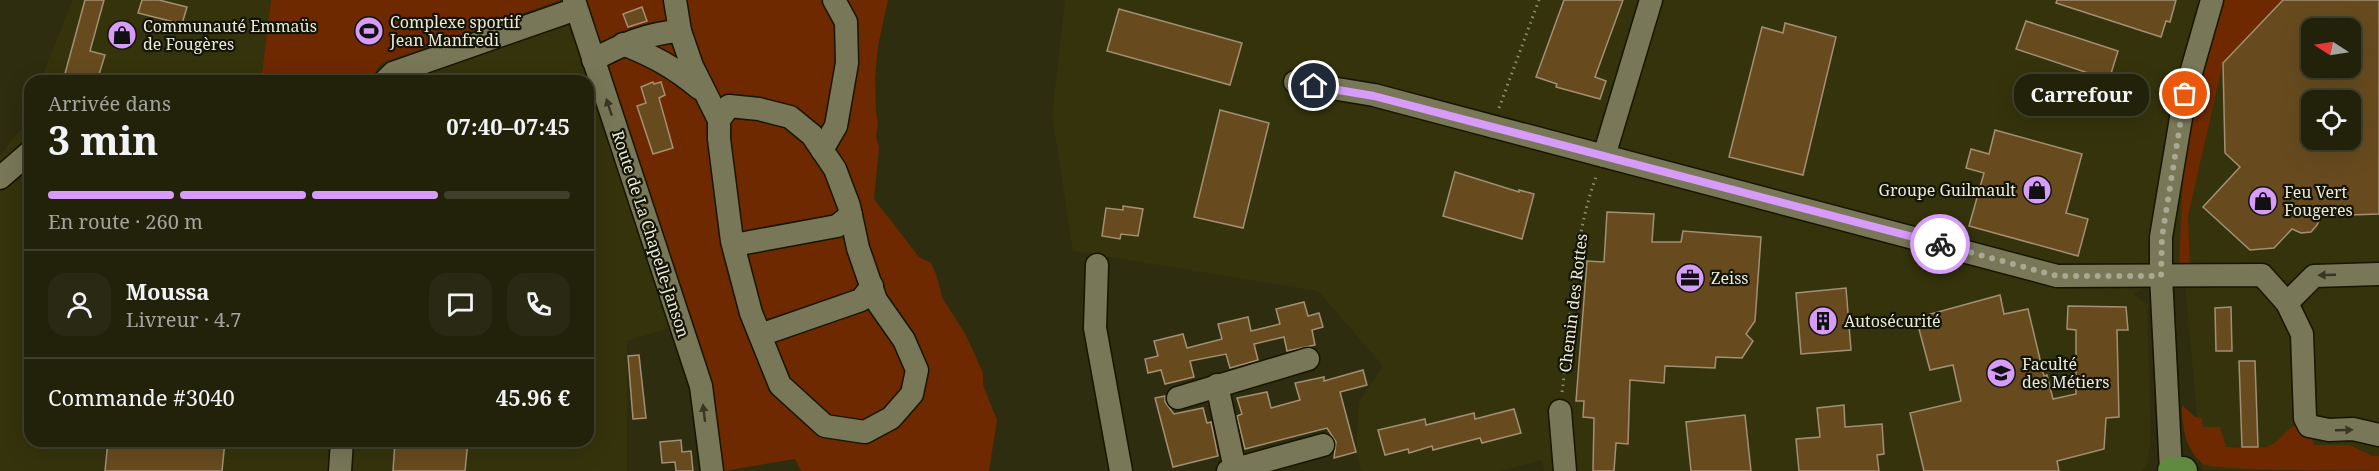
<!DOCTYPE html>
<html lang="fr">
<head>
<meta charset="utf-8">
<style>
  :root { --surface:#22220b; --page:#2a2a14; --text:#f1f3f6; --muted:#a2a49d; --line:#3f3f2c; --accent:#d79bf9 }
  body { margin:0; font-family:"Noto Serif",serif; background:var(--page); color:var(--text); height:100vh; display:flex; flex-direction:column; font-size:22px; white-space:nowrap }
  * { box-sizing:border-box; margin:0 }
  p { font-size:20px; color:var(--muted) }
  .icon { flex:none; width:33px; height:33px; fill:none; stroke:currentColor; stroke-width:2; stroke-linecap:round; stroke-linejoin:round }
  .map { position:relative; flex:1; overflow:hidden }
  .details { position:absolute; left:24px; top:75px; width:570px; height:372px; display:flex; flex-direction:column; background:var(--surface); border-radius:18px; box-shadow:0 6px 24px #0002,0 0 0 2px var(--line) }
  .details>* { flex:none }
  .needle { width:39px; rotate:282deg }
  .controls { position:absolute; left:2301px; top:18px; display:grid; gap:12px }
  .controls a { display:grid; place-items:center; width:60px; height:60px; border-radius:12px; background:var(--surface); box-shadow:0 6px 24px #0002,0 0 0 2px var(--line); font-size:30px }
  .pin { position:absolute; display:grid; place-items:center; width:51px; height:51px; color:#fff; margin:-26px; border:3px solid #fff; border-radius:50%; box-shadow:0 2px 6px #0007 }
  .courier { position:absolute; display:grid; place-items:center; width:60px; height:60px; margin:-30px; border:4px solid #d79bf9; border-radius:50%; background:#fff; color:#222; box-shadow:0 2px 8px #0007 }
  .bubble { position:absolute; height:42px; border-radius:18px; background:var(--surface); box-shadow:0 6px 24px #0002,0 0 0 2px var(--line); font-size:20px; font-weight:700; line-height:42px; text-align:center }
  .headline em { font-style:normal; font-weight:700 }
  .headline div { display:flex; flex-direction:column-reverse }
  .headline { display:flex; align-items:center; justify-content:space-between; height:102px; padding:0 24px }
  h1 { font-size:39px; font-weight:700; line-height:45px }
  .bar { display:grid; grid-template-columns:repeat(4,1fr); gap:9px 6px; align-content:center; height:72px; padding:0 24px }
  .bar i { height:8px; border-radius:4px; background:var(--line) }
  .bar .selected { background:var(--accent) }
  .bar p { grid-column:span 4 }
  .line { display:flex; align-items:center; gap:15px; padding:0 24px; border-top:2px solid var(--line) }
  .line div { flex:1 }
  .round { display:grid; place-items:center; flex:none; width:63px; height:63px; border-radius:18px; background:var(--page) }
  .map>svg:first-child { display:block }
</style>
</head>
<body>
<div class="map">
<svg width="2379" height="471" viewBox="0 0 2379 471">
  <rect width="100%" height="100%" fill="#2e2d0f"/>
  <g fill="#34330c" fill-rule="evenodd">
    <path d="M73 0H271L261 81H40Z"/>
    <path d="M561 0H580L689 322 627 341V471H0V155L21 129 30 107V441H588V81H369L382 63Z"/>
    <path d="M1065 0H2379V471L2202 470 2183 261 2134 294 2147 305 2151 441 2146 466 2142 471H1544L1542 460 1501 471H1361L1356 452 1359 402 1383 366 1318 291 1073 251 1052 115ZM2312 28H2350V68H2312ZM2312 100H2350V140H2312Z"/>
  </g>
  <g fill="#6e2900">
    <path d="M271 0H561L382 63 369 81H261Z"/>
    <path d="M580 0H888L878 46 875 78 876 111 878 124 876 137 879 147 874 199 919 257 931 263 936 274 943 299 966 335 983 373V385L997 420 989 471H801L795 459 724 471 711 385Z"/>
    <path d="M2224 0H2283L2223 63 2188 216 2190 269 2179 268 2183 175 2196 95Z"/>
    <path d="M2182 405 2195 417 2202 418 2203 427H2220L2226 447C2238 447 2252 449 2265 447 2284 444 2287 416 2309 429L2314 445H2350L2372 456H2379V471C2352 471 2217 471 2203 464 2185 450 2182 426 2182 405Z"/>
  </g>
  <g fill="#674b1f" stroke="#a38f73" stroke-width="1.5" fill-rule="evenodd">
    <path d="M85 0H104L90 51 105 55 97 81H63Z"/>
    <path d="M142 0H159L187 7 182 24 138 13Z"/>
    <path d="M1564 0H1623L1595 77 1606 81 1600 99 1556 87 1557 84 1536 77Z"/>
    <path d="M2057 0H2176L2170 22 2166 21 2161 37 2056 3Z"/>
    <path d="M2283 0H2379V214L2321 216 2317 225 2311 232 2301 233 2292 229 2274 248 2250 250 2203 207 2240 167 2225 153 2223 63ZM2312 28H2350V68H2312ZM2312 100H2350V140H2312Z"/>
    <path d="M642 7 647 21 628 27 623 14Z"/>
    <path d="M1119 9 1242 43 1230 85 1107 51Z"/>
    <path d="M2026 21 2118 51 2109 80 2016 49Z"/>
    <path d="M1785 23 1836 37 1803 175 1729 157 1762 27 1783 33Z"/>
    <path d="M653 82 654 84 661 82 665 95 659 98 673 148 653 154 637 106 646 103 641 87Z"/>
    <path d="M1220 110 1269 123 1243 228 1194 217Z"/>
    <path d="M1995 130 2082 154 2066 213 2088 219 2078 256 1969 226 1984 173 1966 168 1971 149 1989 154Z"/>
    <path d="M1455 172 1519 192V190L1534 194 1522 239 1443 216Z"/>
    <path d="M1123 206 1143 209 1138 236 1121 234 1120 239 1102 236 1106 208 1123 210Z"/>
    <path d="M1607 212 1654 214 1652 242H1681L1683 231 1761 237 1755 321 1746 334 1753 341 1742 358 1716 357 1715 368 1665 366 1664 383 1630 380 1628 444 1616 443 1614 471H1593L1594 418 1583 417 1584 401H1576L1587 261 1604 262Z"/>
    <path d="M1846 288 1851 350 1801 354 1796 293Z"/>
    <path d="M2000 295 2004 314 2028 309 2044 376 2047 375 2053 399 2076 394V330L2067 329 2068 306 2126 307 2128 330H2117L2119 417 2106 418 2104 449 2057 461 2059 471H1924L1910 413 1961 401 1953 365 1930 370 1916 318Z"/>
    <path d="M1304 302 1308 316 1319 313 1323 327 1312 330 1315 345 1287 351 1284 337 1254 344 1258 360 1230 368 1226 354 1190 361 1194 377 1165 384 1161 370 1148 373 1145 359 1158 356 1154 341 1183 334 1187 348 1222 339 1218 324 1248 317 1251 331 1280 324 1276 309Z"/>
    <path d="M2231 307 2232 351H2216L2215 308Z"/>
    <path d="M639 355 646 418 633 419 628 356Z"/>
    <path d="M2239 361H2255L2258 447H2242Z"/>
    <path d="M1363 370 1367 385 1340 392 1356 452 1334 458 1336 442 1327 428 1245 449 1237 416 1242 414 1237 398 1267 392 1271 408 1300 400 1295 383 1324 377V381Z"/>
    <path d="M1165 396V402L1174 414 1203 408 1207 423 1211 422 1218 456 1173 467 1155 398Z"/>
    <path d="M1844 405 1845 427 1882 424 1884 454 1877 455 1879 471H1799L1796 439 1820 437 1817 408Z"/>
    <path d="M1514 409 1521 433 1482 443 1480 438 1433 450 1432 446 1409 453 1408 449 1385 455 1378 430 1425 419 1426 425 1474 413 1475 419Z"/>
    <path d="M1745 415 1751 471H1691L1686 422Z"/>
    <path d="M681 440 682 452 691 451 693 471H676L675 462 662 463 660 442Z"/>
    <path d="M108 441H225L222 471H105Z"/>
    <path d="M395 441H468L465 471H393Z"/>
  </g>
  <g fill="none" stroke-linecap="round" stroke-linejoin="round">
    <g stroke="#161500" stroke-width="25">
      <g id="minor">
        <path d="M574 0 701 386 712 471"/>
        <path d="M675 0 680 31 692 66 719 120"/>
        <path d="M623 44C653 56 674 67 699 88"/>
        <path d="M593 60C621 45 647 33 680 31"/>
        <path d="M385 81 393 73 576 9"/>
        <path d="M1295 82 1374 95 2057 276 2262 275 2287 303 2302 334 2305 418 2309 426 2329 430 2353 429 2379 435"/>
        <path d="M729 106 759 109 790 117 812 135 835 169 849 206 858 248 876 300 904 340 917 370 912 394 891 418 865 432 825 426 780 385 751 313 732 241 719 139V120Z"/>
        <path d="M822 150 836 126 847 63 846 22 834 0"/>
        <path d="M1604 156 1651 0"/>
        <path d="M0 178 30 152"/>
        <path d="M734 245 837 226 851 215"/>
        <path d="M1097 265 1095 328 1121 471"/>
        <path d="M2287 303 2314 276 2379 274"/>
        <path d="M760 335 861 300 872 286"/>
        <path d="M1217 385 1235 469"/>
        <path d="M1178 398 1308 359"/>
        <path d="M1560 411 1565 471"/>
        <path d="M340 471 342 441"/>
        <path d="M1228 471 1323 445"/>
        <path d="M2171 471 2161 276V237L2185 94 2212 0"/>
      </g>
    </g>
    <g stroke="#161500" stroke-width="31">
      <path id="major" d="M2172 471H2183"/>
    </g>
    <g stroke="#8e8e76" stroke-width="3" stroke-dasharray="1.5 4.5" stroke-linecap="butt">
      <path d="M1499 108 1539 0"/>
      <path d="M1562 392C1572 319 1571 244 1597 174"/>
    </g>
    <use href="#minor" stroke="#787758" stroke-width="22"/>
    <use href="#major" stroke="#608a3f" stroke-width="28"/>
  </g>
  <defs><path id="oneway-solid" d="M-6-.8H1V-3.2L6.5 0L1 3.2V.8H-6Z" transform="scale(1.5)"/></defs>
  <g fill="#383724">
    <use href="#oneway-solid" transform="translate(609 107) rotate(-108)"/>
    <use href="#oneway-solid" transform="translate(2327 275) rotate(178)"/>
    <use href="#oneway-solid" transform="translate(704 413) rotate(-97)"/>
    <use href="#oneway-solid" transform="translate(2344 430) rotate(-2)"/>
  </g>
  <g fill="none" stroke-linecap="round" stroke-linejoin="round">
    <path stroke="#a9a892" stroke-width="6" stroke-dasharray="0 10.8" d="M1940 244 2057 276H2161L2162 237 2185 94"/>
    <path stroke="#d79bf9" stroke-width="8" d="M1314 86 1374 96 1940 244"/>
  </g>
  <defs>
    <g id="stadium-disc" transform="scale(1.5)"><circle r="9.5" fill="#d79bf9" stroke="#151408"/><path d="M0-5a6.5 5 0 1 0 0 10a6.5 5 0 1 0 0-10ZM-3.5-1.8h7v3.6h-7Z" fill="#111"/></g>
    <g id="shop-disc" transform="scale(1.5)"><circle r="9.5" fill="#d79bf9" stroke="#151408"/><path d="M-5-2.5h2.3a2.7 3.5 0 0 1 5.4 0H5L5.5 6h-11ZM-1.5-2.5h3a1.5 2.3 0 0 0-3 0Z" fill="#111"/></g>
    <g id="office-disc" transform="scale(1.5)"><circle r="9.5" fill="#d79bf9" stroke="#151408"/><path d="M-6-3h4V-5.5h4V-3h4V5H-6ZM-1-4.5V-3h2v-1.5ZM-6 0V1H6V0Z" fill="#111"/></g>
    <g id="building-disc" transform="scale(1.5)"><circle r="9.5" fill="#d79bf9" stroke="#151408"/><path d="M-4-6H4V6H1V3H-1V6H-4ZM-2.5-4.3h1.7v1.8h-1.7ZM.8-4.3h1.7v1.8H.8ZM-2.5-1h1.7V.8h-1.7ZM.8-1h1.7V.8H.8Z" fill="#111"/></g>
    <g id="university-disc" transform="scale(1.5)"><circle r="9.5" fill="#d79bf9" stroke="#151408"/><path d="M0-5L7-2L0 1L-7-2ZM-4 1L0 2.5L4 1V4Q0 6-4 4Z" fill="#111"/></g>
  </defs>
  <g fill-rule="evenodd">
    <use href="#stadium-disc" x="369" y="31"/>
    <use href="#shop-disc" x="122" y="35"/>
    <use href="#shop-disc" x="2037" y="190"/>
    <use href="#shop-disc" x="2263" y="201"/>
    <use href="#office-disc" x="1690" y="278"/>
    <use href="#building-disc" x="1823" y="321"/>
    <use href="#university-disc" x="2001" y="373"/>
  </g>
  <g text-anchor="middle" dominant-baseline="central" stroke-width="4.5" stroke-linejoin="round" paint-order="stroke">
    <g font-size="16" fill="#ebebd9" stroke="#151408" text-anchor="start">
      <text x="390" y="22">Complexe sportif<tspan x="390" dy="18">Jean Manfredi</tspan></text>
      <text x="143" y="26">Communauté Emmaüs<tspan x="143" dy="18">de Fougères</tspan></text>
      <text x="2016" y="190" text-anchor="end">Groupe Guilmault</text>
      <text x="2284" y="192">Feu Vert<tspan x="2284" dy="18">Fougeres</tspan></text>
      <text x="1711" y="278">Zeiss</text>
      <text x="1844" y="321">Autosécurité</text>
      <text x="2022" y="364">Faculté<tspan x="2022" dy="18">des Métiers</tspan></text>
    </g>
    <g font-size="16" fill="#ebebd9" stroke="#151408">
      <text transform="translate(651 234) rotate(72)">Route de La Chapelle-Janson</text>
      <text transform="translate(1573 303) rotate(-83)">Chemin des Rottes</text>
    </g>
  </g>
</svg>
<div class="controls">
<a><svg class="needle" viewBox="-14 -14 28 28"><path d="M0-13l5 13h-10z" fill="#e53935"/><path d="M0 13l5-13h-10z" fill="#a2a49d"/></svg></a>
<a><svg class="icon" aria-label="locate" viewBox="0 0 24 24"><circle cx="12" cy="12" r="6"/><path d="M12 2v4M12 18v4M2 12h4M18 12h4"/></svg></a>
</div>
<div class="pin" style="left:2185px;top:94px;background:#ea580c"><svg class="icon" aria-label="bag" viewBox="0 0 24 24"><path d="M5 8h14l-1 12H6zM9 8a3 3 0 0 1 6 0"/></svg></div>
<div class="pin" style="left:1314px;top:86px;background:#1f2937"><svg class="icon" aria-label="home" viewBox="0 0 24 24"><path d="M3 11l9-7 9 7M6 9v11h12V9"/></svg></div>
<div class="courier" style="left:1940px;top:244px"><svg class="icon" aria-label="bike" viewBox="0 0 24 24"><circle cx="6" cy="16" r="4"/><circle cx="18" cy="16" r="4"/><path d="M6 16l4-8h5l3 8M10 8l3 8H6M13 5h3"/></svg></div>
<div class="bubble" style="left:2014px;top:74px;width:135px">Carrefour</div>
<section class="details">
<div class="headline"><div><h1>3 min</h1><p>Arrivée dans</p></div><em>07:40–07:45</em></div>
<div class="bar"><i class="selected"></i><i class="selected"></i><i class="selected"></i><i></i><p>En route · 260 m</p></div>
<div class="line" style="height:108px"><a class="round"><svg class="icon" aria-label="person" viewBox="0 0 24 24"><circle cx="12" cy="8" r="4"/><path d="M4 21q1-7 8-7t8 7"/></svg></a><div><b>Moussa</b><p>Livreur · 4.7</p></div><a class="round"><svg class="icon" aria-label="chat" viewBox="0 0 24 24"><path d="M4 5h16v11H9l-5 4z"/></svg></a><a class="round"><svg class="icon" aria-label="phone" viewBox="0 0 24 24"><path d="M5 4h4l2 5-3 2q2 4 5 5l2-3 5 2v4C11 20 4 13 5 4z"/></svg></a></div>
<div class="line" style="height:78px"><div>Commande #3040</div><b>45.96 €</b></div>
</section>
</div>
</body>
</html>
